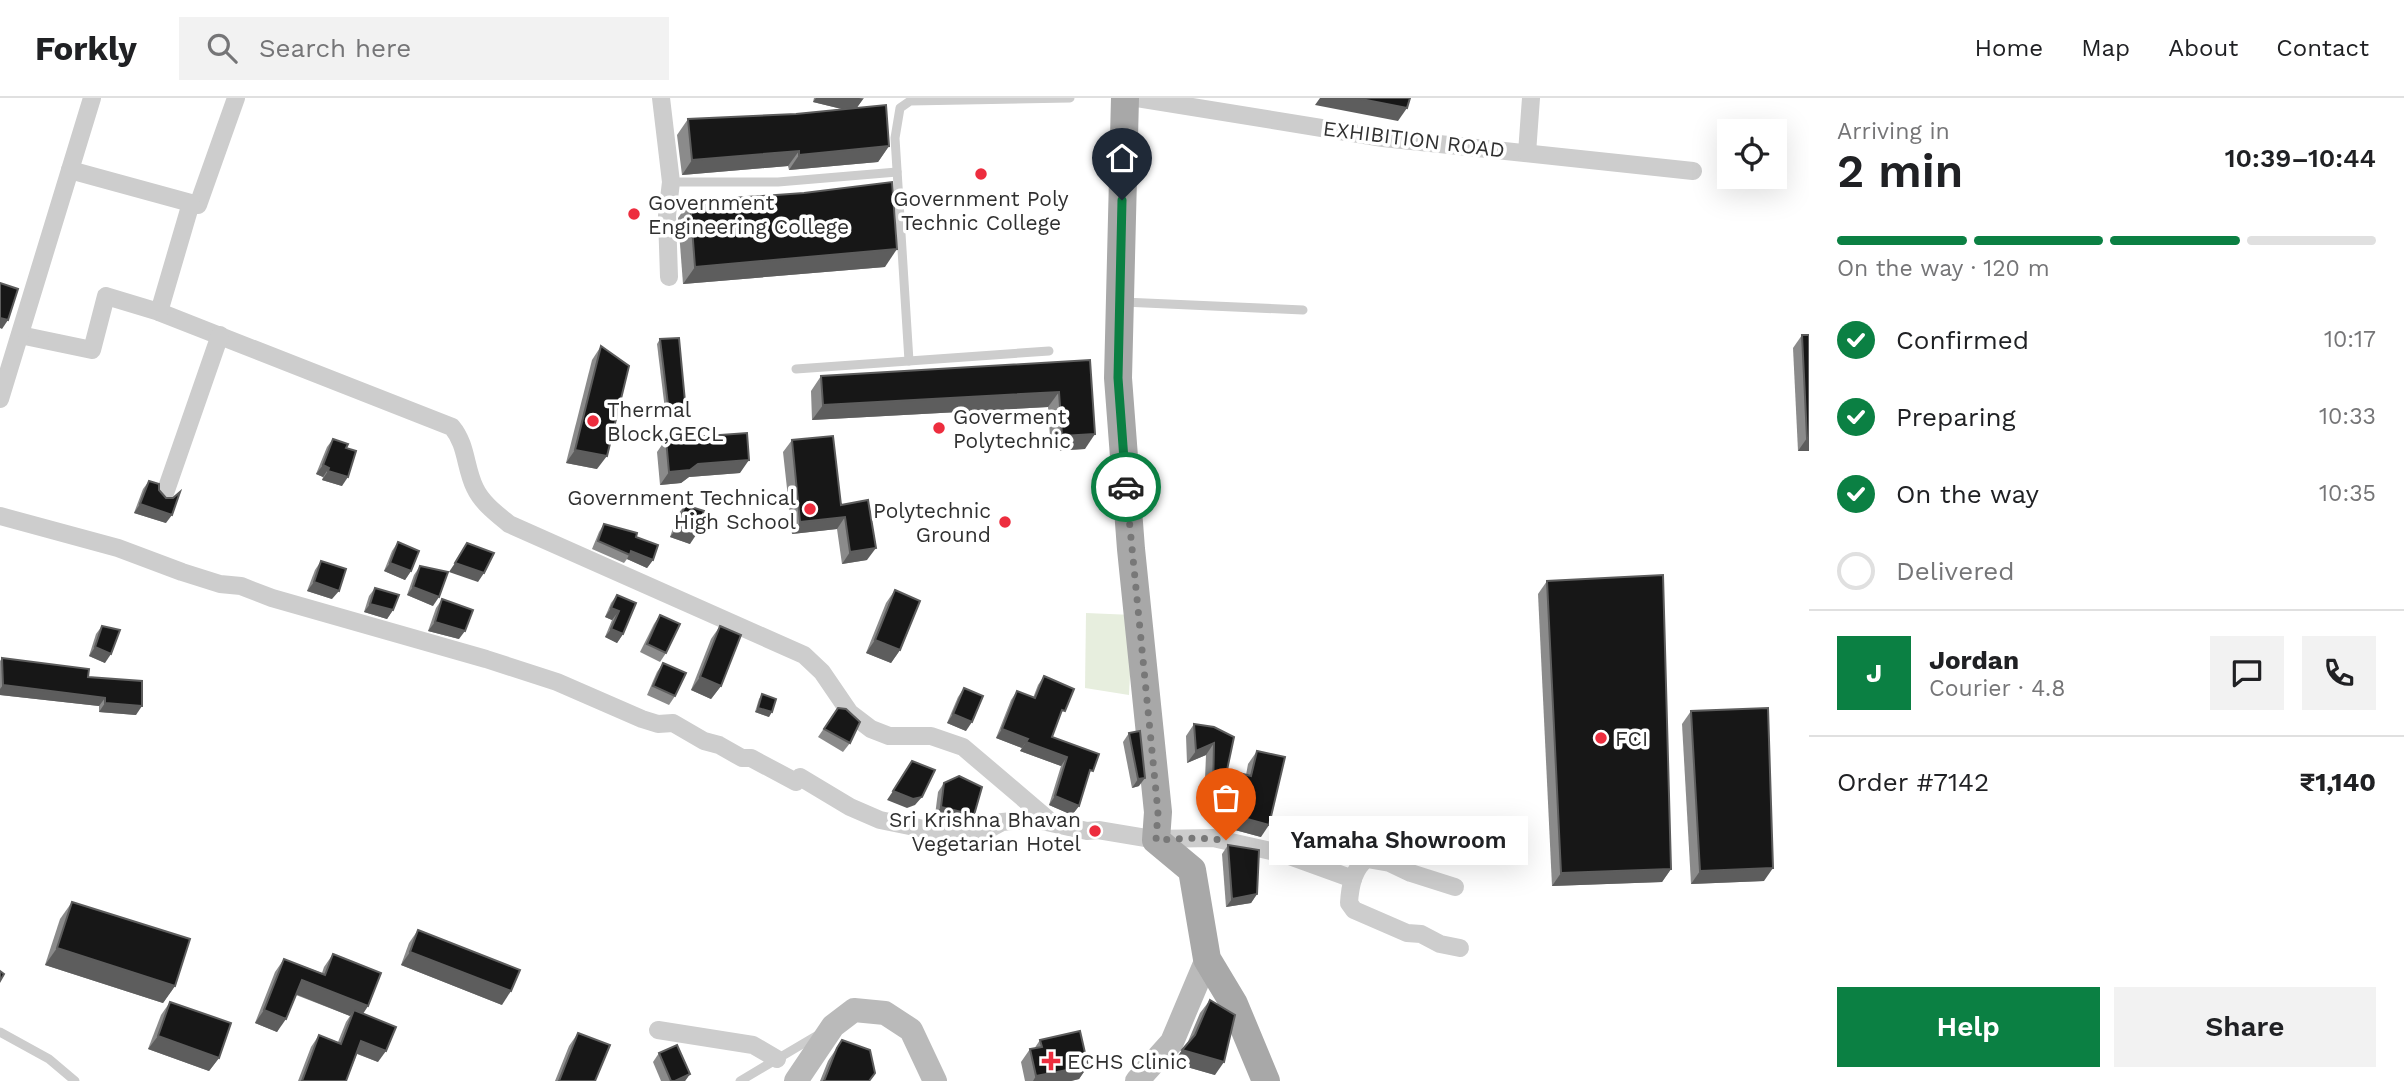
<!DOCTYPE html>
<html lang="en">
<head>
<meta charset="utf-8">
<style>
  :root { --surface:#fff; --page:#f2f2f2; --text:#202124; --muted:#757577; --line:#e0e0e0; --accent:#0b8043 }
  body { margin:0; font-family:"Work Sans",sans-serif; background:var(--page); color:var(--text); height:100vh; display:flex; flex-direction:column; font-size:26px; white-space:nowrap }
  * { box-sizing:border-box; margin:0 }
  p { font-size:23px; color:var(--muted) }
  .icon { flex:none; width:38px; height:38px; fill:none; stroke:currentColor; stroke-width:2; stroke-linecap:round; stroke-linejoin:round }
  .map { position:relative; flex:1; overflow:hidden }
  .sheet { display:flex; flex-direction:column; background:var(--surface); width:595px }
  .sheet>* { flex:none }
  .controls { position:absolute; left:1717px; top:21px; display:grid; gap:14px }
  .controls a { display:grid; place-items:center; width:70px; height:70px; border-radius:0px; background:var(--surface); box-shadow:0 7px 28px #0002; font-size:35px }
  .pin { position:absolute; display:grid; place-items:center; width:60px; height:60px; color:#fff; margin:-72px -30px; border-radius:50% 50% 50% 0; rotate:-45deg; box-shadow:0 0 7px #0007 }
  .pin .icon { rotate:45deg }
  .courier { position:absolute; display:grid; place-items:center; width:70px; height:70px; margin:-35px; border:5px solid #0b8043; border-radius:50%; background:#fff; color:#222; box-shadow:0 2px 9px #0007 }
  .bubble { position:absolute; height:49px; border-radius:0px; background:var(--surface); box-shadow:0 7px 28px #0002; font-size:23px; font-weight:600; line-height:49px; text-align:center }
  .summary em { font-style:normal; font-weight:600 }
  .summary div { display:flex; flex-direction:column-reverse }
  .summary { display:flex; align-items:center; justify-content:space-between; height:119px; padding:0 28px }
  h1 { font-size:46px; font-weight:600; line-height:52px }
  .bar { display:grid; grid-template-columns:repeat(4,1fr); gap:10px 7px; align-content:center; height:84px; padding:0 28px }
  .bar i { height:9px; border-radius:5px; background:var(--line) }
  .bar .current { background:var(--accent) }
  .bar p { grid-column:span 4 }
  .line { display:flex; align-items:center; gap:18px; padding:0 28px; border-top:2px solid var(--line) }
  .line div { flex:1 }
  .round { display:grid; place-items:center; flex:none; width:74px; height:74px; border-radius:0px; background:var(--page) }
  ol { padding:0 28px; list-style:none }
  li { display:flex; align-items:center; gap:21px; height:77px }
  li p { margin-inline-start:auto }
  li .icon { padding:7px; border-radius:50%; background:var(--accent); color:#fff; stroke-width:4 }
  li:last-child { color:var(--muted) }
  li i { width:38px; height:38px; border:4px solid var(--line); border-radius:50% }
  .action { display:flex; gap:14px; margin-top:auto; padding:14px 28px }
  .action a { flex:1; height:80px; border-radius:0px; background:var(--accent); color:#fff; font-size:28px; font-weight:600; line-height:80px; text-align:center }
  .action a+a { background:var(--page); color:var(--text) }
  header { display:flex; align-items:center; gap:42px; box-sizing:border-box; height:98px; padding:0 35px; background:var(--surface); border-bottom:2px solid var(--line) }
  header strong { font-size:33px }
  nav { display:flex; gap:38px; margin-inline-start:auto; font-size:24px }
  .search { width:490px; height:63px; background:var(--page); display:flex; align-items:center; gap:18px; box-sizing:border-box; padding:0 24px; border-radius:0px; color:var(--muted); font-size:26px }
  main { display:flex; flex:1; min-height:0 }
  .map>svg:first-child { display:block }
</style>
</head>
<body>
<header>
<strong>Forkly</strong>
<div class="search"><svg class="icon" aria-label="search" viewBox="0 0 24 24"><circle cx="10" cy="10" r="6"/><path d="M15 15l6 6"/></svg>Search here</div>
<nav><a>Home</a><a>Map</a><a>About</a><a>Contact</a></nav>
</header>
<main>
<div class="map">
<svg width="1809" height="983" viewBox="0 0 1809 983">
  <rect width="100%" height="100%" fill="#fff"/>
  <path fill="#e7eede" d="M1086 515 1133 517 1129 597 1085 590Z"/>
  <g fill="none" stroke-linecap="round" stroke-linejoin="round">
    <g stroke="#cdcdcd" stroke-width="9">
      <path d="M671 84H778L897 74"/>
      <path d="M1123 204 1303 212"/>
      <path d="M909 263 895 40 900 10 910 3 1070 0"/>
      <path d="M796 271 1049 253"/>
      <path d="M0 934 49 961 75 983"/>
      <path d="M740 983 816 938"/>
    </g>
    <g stroke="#cdcdcd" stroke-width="18">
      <path d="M661 0 671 84 667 118 669 179"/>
      <path d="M1137 0 1383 40 1693 73"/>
      <path d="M1527 55 1531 0"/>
      <path d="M70 72 198 107 236 0"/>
      <path d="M159 214 452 329C467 347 465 370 475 390 482 405 497 416 509 426L804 557 822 574 850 615 871 631 889 638H931L963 649 1050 723"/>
      <path d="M20 237 92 252 106 198 159 214 191 105"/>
      <path d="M0 301 92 0"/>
      <path d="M164 398 220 237"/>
      <path d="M0 418 118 450 182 474 220 486 241 488 272 500 486 561 557 584 642 621 658 626 673 625 704 643 719 647 742 660H751L796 684 800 679 850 709 880 722 934 733 976 738 1002 724 1033 721 1087 733 1098 732 1152 741 1213 740 1284 756 1353 781"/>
      <path d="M1455 789 1411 775 1390 765 1367 761C1353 770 1350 789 1349 805L1354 812 1407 835 1421 836 1440 846 1460 850"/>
      <path d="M658 932 753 947 777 961"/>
    </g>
    <g stroke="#bababa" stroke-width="24">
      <path d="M796 983 833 928 854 912 885 915 911 932 935 983"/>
      <path d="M1137 983 1172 944 1207 861"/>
    </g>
    <path stroke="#a8a8a8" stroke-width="28" d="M1125 0 1118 280 1131 451 1158 714 1156 742 1192 772 1207 861 1234 906 1266 983"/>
  </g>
  <g fill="#8b8b8b">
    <path d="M814 0H864L857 9 889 48 878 64 789 72 788 68 682 77 677 37 688 21 796 16 842 11 813 4Z"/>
    <path d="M690 103 885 169 683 186 678 120Z"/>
    <path d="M1802 237 1809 353H1798L1793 250Z"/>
    <path d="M660 241 682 318 666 320 657 246Z"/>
    <path d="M601 248 597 371 566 365 592 262Z"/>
    <path d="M1090 262 1085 351 1051 353 1048 309 812 322 811 293 821 278Z"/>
    <path d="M333 341 346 350 342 388 322 382 323 379 316 376 327 349Z"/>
    <path d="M666 341 740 375 689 379 681 385 660 387 657 354Z"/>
    <path d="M792 342 841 407 867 462 842 466 837 431 792 436 783 354Z"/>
    <path d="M149 383 159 392 166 425 134 415 143 391Z"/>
    <path d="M685 407 690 446 670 439 678 416Z"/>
    <path d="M604 426 636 439 653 462 647 470 627 461 624 465 592 451 599 434Z"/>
    <path d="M398 444 411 473 405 482 384 473 392 453Z"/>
    <path d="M321 463 332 501 307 493 315 472Z"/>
    <path d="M420 468 433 508 407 497 414 477Z"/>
    <path d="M1547 483 1671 771 1662 784 1552 788 1538 496Z"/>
    <path d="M375 490 393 512 387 521 364 514 369 498Z"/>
    <path d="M895 492 900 552 891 565 866 555 886 505Z"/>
    <path d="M617 497 623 536 617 545 605 539 612 522 605 519 611 505Z"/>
    <path d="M442 501 459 541 428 533 436 510Z"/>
    <path d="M660 517 666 555 660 564 640 554 654 526Z"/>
    <path d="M102 528 105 565 89 558 96 536Z"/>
    <path d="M720 528 721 588 711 601 691 592 711 541Z"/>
    <path d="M2 560 88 579 136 617 99 614V608L0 597V563Z"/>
    <path d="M663 565 675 598 669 607 647 597 657 574Z"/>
    <path d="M1044 578 1058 622 1052 639 1087 681 1079 708 1072 717 1049 707 1061 668 1020 653 1022 650 996 640 1011 602 1017 593 1033 600 1038 587Z"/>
    <path d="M964 590 966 633 947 625 958 599Z"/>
    <path d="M762 596 769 619 755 614 759 601Z"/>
    <path d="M838 610 850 645 843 654 818 639Z"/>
    <path d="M1691 613 1764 783 1691 786 1682 626Z"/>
    <path d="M1194 626 1214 629 1227 672 1246 677 1248 666 1257 653 1261 739 1209 725 1204 705 1206 657 1187 665 1186 638Z"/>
    <path d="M1140 633 1139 688 1132 690 1123 644 1129 635Z"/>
    <path d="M944 685 968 726 935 717 938 694Z"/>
    <path d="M1228 747 1257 796 1251 805 1226 809 1222 756Z"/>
    <path d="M72 804 175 888 163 905 45 867 60 821Z"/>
    <path d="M418 832 502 907 401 867 409 845Z"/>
    <path d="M333 856 368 908 363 916 378 964 357 956 346 983H298L311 949 319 937 338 944 346 924 350 918 296 897 277 934 255 925 275 874 284 861 322 875 324 869Z"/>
    <path d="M1210 902 1215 977 1173 965 1187 946 1200 915Z"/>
    <path d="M170 904 219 960 209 973 148 951 161 917Z"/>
    <path d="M578 935 595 983H555L569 948Z"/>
    <path d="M842 942 870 983H820L828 963Z"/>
    <path d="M1040 942 1088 968 1079 981 1071 983H1025L1021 964 1030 951H1034Z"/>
    <path d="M659 955 690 976 685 983H661L653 964Z"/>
  </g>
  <g fill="#5d5d5d">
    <path d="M816 0H859L863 1 854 14 813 4Z"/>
    <path d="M1320 0H1356L1407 10 1398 23 1315 7Z"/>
    <path d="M889 48 878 64 789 72 799 57Z"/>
    <path d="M799 53 788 68 682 77 692 62Z"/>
    <path d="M897 151 885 169 683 186 695 169Z"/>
    <path d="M0 220 8 222 2 231 0 230Z"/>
    <path d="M1059 294 1048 309 812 322 823 307Z"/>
    <path d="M686 314 682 318 666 320 669 315Z"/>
    <path d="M1095 336 1085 351 1051 353 1062 338Z"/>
    <path d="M1807 340H1809V353H1798Z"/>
    <path d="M575 352 607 358 597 371 566 365Z"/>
    <path d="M749 362 740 375 689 379 681 385 660 387 669 374 698 366Z"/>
    <path d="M323 367 329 370 323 379 316 376Z"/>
    <path d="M328 373 348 379 342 388 322 382Z"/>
    <path d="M140 406 172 417 166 425 134 415Z"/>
    <path d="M845 419 837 431 792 436 800 424Z"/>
    <path d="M677 430 696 437 690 446 670 439Z"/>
    <path d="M876 450 867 462 842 466 850 454Z"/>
    <path d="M631 453 653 462 647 470 627 461Z"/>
    <path d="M390 465 411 473 405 482 384 473Z"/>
    <path d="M455 465 484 475 478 484 449 474Z"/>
    <path d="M314 484 339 493 332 501 307 493Z"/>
    <path d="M413 489 439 499 433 508 407 497Z"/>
    <path d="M370 506 393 512 387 521 364 514Z"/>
    <path d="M611 510 619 513 612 522 605 519Z"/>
    <path d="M435 524 465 533 459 541 428 533Z"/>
    <path d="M611 531 623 536 617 545 605 539Z"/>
    <path d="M875 542 900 552 891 565 866 555Z"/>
    <path d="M95 549 111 556 105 565 89 558Z"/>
    <path d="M700 579 721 588 711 601 691 592Z"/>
    <path d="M3 587 105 600 99 608 0 597V591Z"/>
    <path d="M105 605 142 608 136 617 99 614Z"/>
    <path d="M758 610 772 614 769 619 755 614Z"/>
    <path d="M953 616 972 624 966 633 947 625Z"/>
    <path d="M1002 631 1028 641 1022 650 996 640Z"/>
    <path d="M1026 644 1067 659 1061 668 1020 653Z"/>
    <path d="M1214 645 1206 657 1187 665 1196 653Z"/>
    <path d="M1145 680 1139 688 1132 690 1138 681Z"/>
    <path d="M893 693 922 699 915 707 907 710 887 702Z"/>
    <path d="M1055 698 1079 708 1072 717 1049 707Z"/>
    <path d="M941 709 974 717 968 726 935 717Z"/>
    <path d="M1218 713 1269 727 1261 739 1209 725Z"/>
    <path d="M1773 770 1764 783 1691 786 1700 773Z"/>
    <path d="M1671 771 1662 784 1552 788 1561 775Z"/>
    <path d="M1257 796 1251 805 1226 809 1232 801Z"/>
    <path d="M57 850 175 888 163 905 45 867Z"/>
    <path d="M410 854 511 893 502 907 401 867Z"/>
    <path d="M302 882 368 908 359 921 354 912 350 918 293 895Z"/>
    <path d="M264 912 286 921 277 934 255 925Z"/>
    <path d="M158 938 219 960 209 973 148 951Z"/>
    <path d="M361 943 386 953 378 964 353 954Z"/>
    <path d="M1182 952 1224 964 1215 977 1173 965Z"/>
    <path d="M1088 968 1079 981 1071 983H1033L1036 978Z"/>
    <path d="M690 976 685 983H675Z"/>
  </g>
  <g fill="#171717" stroke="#5d5d5d" stroke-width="2">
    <path d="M1356 0H1410L1407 10Z"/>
    <path d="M886 7 889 48 799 57V53L692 62 688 21 796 16Z"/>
    <path d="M892 84 897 151 695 169 690 103 804 95Z"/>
    <path d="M0 185 18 191 8 222 0 220Z"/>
    <path d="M1802 237H1809V340H1807Z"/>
    <path d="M679 240 686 314 669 315 660 241Z"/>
    <path d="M601 248 629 268 607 358 575 352Z"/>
    <path d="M1090 262 1095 336 1062 338 1059 294 823 307 821 278Z"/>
    <path d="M747 335 749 362 698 366 690 372 669 374 666 341Z"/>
    <path d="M833 338 841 407 868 402 876 450 850 454 845 419 800 424 792 342Z"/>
    <path d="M333 341 348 346 346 350 356 353 348 379 328 373 329 370 323 367Z"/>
    <path d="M149 383 159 386V392L166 400H173L180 394 172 417 140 406Z"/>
    <path d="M685 407 704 413 696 437 677 430Z"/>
    <path d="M604 426 637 435 636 439 658 447 653 462 631 453 630 457 598 443Z"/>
    <path d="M398 444 419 453 411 473 390 465Z"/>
    <path d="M467 445 494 455 484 475 455 465Z"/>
    <path d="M321 463 346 471 339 493 314 484Z"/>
    <path d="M420 468 448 474 439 499 413 489Z"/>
    <path d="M1663 477 1671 771 1561 775 1547 483Z"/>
    <path d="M375 490 399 497 393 512 370 506Z"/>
    <path d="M895 492 920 503 900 552 875 542Z"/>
    <path d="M617 497 636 505 623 536 611 531 619 513 611 510Z"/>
    <path d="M442 501 473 512 465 533 435 524Z"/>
    <path d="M660 517 680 526 666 555 647 546Z"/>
    <path d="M102 528 120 532 111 556 95 549Z"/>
    <path d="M720 528 741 537 721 588 700 579Z"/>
    <path d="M2 560 89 571 88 579 142 583V608L105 605V600L3 587Z"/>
    <path d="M663 565 686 575 675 598 653 588Z"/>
    <path d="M1044 578 1074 591 1065 613 1062 612 1052 639 1099 656 1093 673 1090 672 1079 708 1055 698 1067 659 1026 644 1028 641 1002 631 1017 593 1035 600Z"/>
    <path d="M964 590 983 598 972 624 953 616Z"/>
    <path d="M762 596 776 601 772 614 758 610Z"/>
    <path d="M838 610 846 611 860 624 850 645 824 631Z"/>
    <path d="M1768 610 1773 770 1700 773 1691 613Z"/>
    <path d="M1194 626 1214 629 1234 639 1227 672 1251 678 1257 653 1285 659 1269 727 1218 713 1213 693 1214 645 1196 653Z"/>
    <path d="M1140 633 1145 680 1138 681 1129 635Z"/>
    <path d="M912 663 935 672 922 699 913 701 893 693Z"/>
    <path d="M959 678 982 689 974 717 941 709 944 685Z"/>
    <path d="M1228 747 1259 752 1257 796 1232 801Z"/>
    <path d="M72 804 190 841 175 888 57 850Z"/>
    <path d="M418 832 520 872 511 893 410 854Z"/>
    <path d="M333 856 381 875 368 908 302 882 286 921 264 912 284 861 325 877Z"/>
    <path d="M0 873 4 876 0 883Z"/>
    <path d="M1210 902 1235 917 1224 964 1182 952 1195 937Z"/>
    <path d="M170 904 231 925 219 960 158 938Z"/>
    <path d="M354 912 396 929 386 953 361 943 346 983H302L319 937 341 946Z"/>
    <path d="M1080 933 1088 968 1036 978 1030 951 1042 949 1040 942Z"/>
    <path d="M578 935 610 947 595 983H559Z"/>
    <path d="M842 942 870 952 875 975 869 983H824L837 950Z"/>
    <path d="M677 947 690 976 675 983H671L659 955Z"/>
  </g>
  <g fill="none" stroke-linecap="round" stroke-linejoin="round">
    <path stroke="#787878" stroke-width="7" stroke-dasharray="0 12.6" d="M1126 389 1158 714 1156 742 1195 740 1226 742"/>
    <path stroke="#0b8043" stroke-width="9" d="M1122 102 1118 280 1126 389"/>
  </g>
  <g fill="#ed2d3e" stroke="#fff" stroke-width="2.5">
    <circle cx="981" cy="76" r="7"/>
    <circle cx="634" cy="116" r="7"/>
    <circle cx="593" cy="323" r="7"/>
    <circle cx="939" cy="330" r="7"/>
    <circle cx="810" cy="411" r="7"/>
    <circle cx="1005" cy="424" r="7"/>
    <circle cx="1601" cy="640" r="7"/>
    <circle cx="1095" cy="733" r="7"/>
    <path d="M1047.5 952.5h7v7h7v7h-7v7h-7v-7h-7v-7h7z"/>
  </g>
  <g text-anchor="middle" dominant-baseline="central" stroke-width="7" stroke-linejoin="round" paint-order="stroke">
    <g font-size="21" fill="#303030" stroke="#fff">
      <text transform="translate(1414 41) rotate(7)">EXHIBITION ROAD</text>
    </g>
    <g font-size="21" fill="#303030" stroke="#fff" text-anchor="start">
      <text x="981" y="100" text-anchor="middle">Government Poly<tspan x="981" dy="24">Technic College</tspan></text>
      <text x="648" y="104">Government<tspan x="648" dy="24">Engineering College</tspan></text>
      <text x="607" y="311">Thermal<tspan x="607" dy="24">Block,GECL</tspan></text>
      <text x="953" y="318">Goverment<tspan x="953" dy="24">Polytechnic</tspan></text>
      <text x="796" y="399" text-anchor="end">Government Technical<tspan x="796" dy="24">High School</tspan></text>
      <text x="991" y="412" text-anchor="end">Polytechnic<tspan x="991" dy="24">Ground</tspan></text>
      <text x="1615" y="640">FCI</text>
      <text x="1081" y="721" text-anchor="end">Sri Krishna Bhavan<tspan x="1081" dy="24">Vegetarian Hotel</tspan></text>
      <text x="1067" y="963">ECHS Clinic</text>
    </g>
  </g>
</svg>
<div class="controls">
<a><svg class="icon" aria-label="locate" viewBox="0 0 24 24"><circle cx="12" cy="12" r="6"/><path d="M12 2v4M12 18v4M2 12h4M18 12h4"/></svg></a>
</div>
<div class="pin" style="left:1226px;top:742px;background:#ea580c"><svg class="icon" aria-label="bag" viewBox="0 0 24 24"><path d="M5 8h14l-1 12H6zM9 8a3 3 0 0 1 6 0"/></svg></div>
<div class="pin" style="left:1122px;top:102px;background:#1f2937"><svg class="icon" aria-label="home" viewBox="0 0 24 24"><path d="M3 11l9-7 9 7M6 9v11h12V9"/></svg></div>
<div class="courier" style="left:1126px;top:389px"><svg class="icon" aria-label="car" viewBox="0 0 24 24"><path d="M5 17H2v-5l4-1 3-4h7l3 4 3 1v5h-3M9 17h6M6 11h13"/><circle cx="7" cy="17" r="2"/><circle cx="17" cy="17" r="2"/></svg></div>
<div class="bubble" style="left:1269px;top:718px;width:259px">Yamaha Showroom</div>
</div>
<section class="sheet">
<div class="summary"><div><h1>2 min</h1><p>Arriving in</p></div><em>10:39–10:44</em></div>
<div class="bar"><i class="current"></i><i class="current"></i><i class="current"></i><i></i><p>On the way · 120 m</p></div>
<ol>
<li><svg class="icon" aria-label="check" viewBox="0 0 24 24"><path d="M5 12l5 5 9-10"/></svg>Confirmed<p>10:17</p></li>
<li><svg class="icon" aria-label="check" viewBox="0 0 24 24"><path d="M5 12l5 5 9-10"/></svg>Preparing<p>10:33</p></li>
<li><svg class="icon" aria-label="check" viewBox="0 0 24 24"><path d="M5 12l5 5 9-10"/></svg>On the way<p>10:35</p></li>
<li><i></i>Delivered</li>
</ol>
<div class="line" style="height:126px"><b class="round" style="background:var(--accent);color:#fff">J</b><div><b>Jordan</b><p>Courier · 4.8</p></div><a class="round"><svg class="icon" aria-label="chat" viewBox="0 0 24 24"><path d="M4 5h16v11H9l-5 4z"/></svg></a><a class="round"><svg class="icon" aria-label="phone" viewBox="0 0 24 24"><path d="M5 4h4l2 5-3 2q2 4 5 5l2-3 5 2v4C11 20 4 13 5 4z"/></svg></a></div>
<div class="line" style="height:91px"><div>Order #7142</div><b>₹1,140</b></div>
<div class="action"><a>Help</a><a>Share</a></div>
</section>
</main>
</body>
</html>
